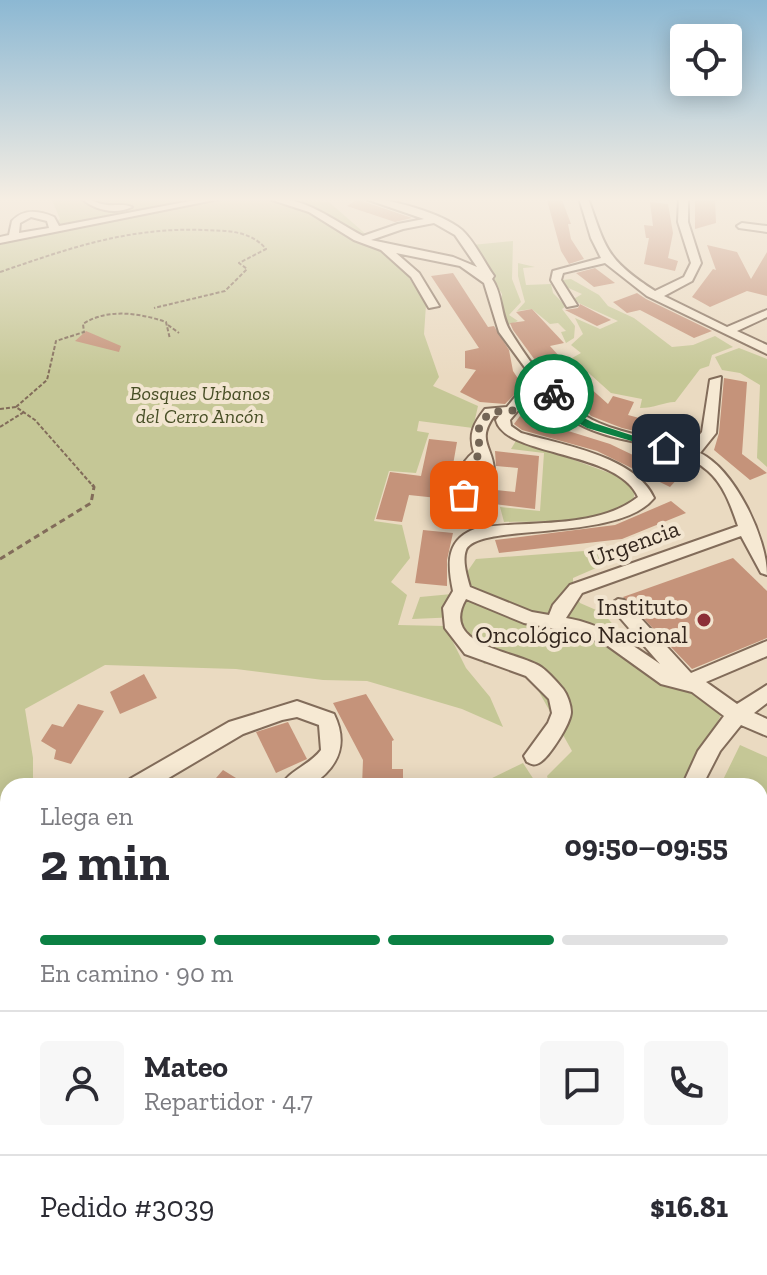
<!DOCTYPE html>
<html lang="es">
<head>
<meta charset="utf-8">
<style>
  :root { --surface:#fff; --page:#f7f7f7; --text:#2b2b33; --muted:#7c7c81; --line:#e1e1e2; --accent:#0b8043 }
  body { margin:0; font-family:"Zilla Slab",serif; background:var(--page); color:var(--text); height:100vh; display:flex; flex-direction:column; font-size:30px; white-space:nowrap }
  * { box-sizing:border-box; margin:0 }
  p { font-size:26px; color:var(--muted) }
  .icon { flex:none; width:44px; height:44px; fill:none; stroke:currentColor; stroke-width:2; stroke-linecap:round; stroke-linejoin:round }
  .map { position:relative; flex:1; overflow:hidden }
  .drawer { position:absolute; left:0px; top:778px; width:768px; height:498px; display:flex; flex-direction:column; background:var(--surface); border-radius:24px 24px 0 0; box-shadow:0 4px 20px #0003 }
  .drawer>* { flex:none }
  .buttons { position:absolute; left:670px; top:24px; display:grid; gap:16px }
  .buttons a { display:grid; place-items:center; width:72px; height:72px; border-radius:8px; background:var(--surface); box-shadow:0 4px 20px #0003; font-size:40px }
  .pin { position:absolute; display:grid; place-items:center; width:68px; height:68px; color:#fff; margin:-34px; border-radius:16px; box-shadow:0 4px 12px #0006 }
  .courier { position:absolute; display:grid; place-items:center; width:80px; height:80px; margin:-40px; border:6px solid #0b8043; border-radius:50%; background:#fff; color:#222; box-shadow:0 2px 10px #0007 }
  .head em { font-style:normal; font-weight:700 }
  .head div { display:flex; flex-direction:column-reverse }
  .head { display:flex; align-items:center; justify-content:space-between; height:136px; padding:0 40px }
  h1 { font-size:52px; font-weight:700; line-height:60px }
  .bar { display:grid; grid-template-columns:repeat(4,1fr); gap:12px 8px; align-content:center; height:96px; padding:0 40px }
  .bar i { height:10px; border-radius:6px; background:var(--line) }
  .bar .on { background:var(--accent) }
  .bar p { grid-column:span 4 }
  .line { display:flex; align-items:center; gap:20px; padding:0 40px; border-top:2px solid var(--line) }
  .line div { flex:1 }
  .round { display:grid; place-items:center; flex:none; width:84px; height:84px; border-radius:8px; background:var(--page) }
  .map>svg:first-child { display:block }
</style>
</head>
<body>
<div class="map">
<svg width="767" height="1275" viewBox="0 0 767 1275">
  <rect width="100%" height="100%" fill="#eadac1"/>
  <g fill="#c5c796">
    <path d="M51 198H184C203 206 220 197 240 198 270 198 299 202 329 202L401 265 426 305 424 334 439 377 433 386 478 406 473 428 419 421 417 431 429 433 416 473 389 471 374 521 402 525 410 558 391 582 407 595 398 625 445 626 466 668 490 697 503 727 462 709 367 681 323 680 236 669 105 665 25 709 33 758V786H8V846L0 848V245L35 234 60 219Z"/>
    <path d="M513 241 512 279 521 302 509 315 518 321 506 326 501 312 502 294 472 245Z"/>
    <path d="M518 263 535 267 523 268 526 285 551 284 553 293 566 306 562 309 575 326 574 338 566 343 561 332 566 331 558 323 550 324 532 309 517 311 525 302 518 276Z"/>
    <path d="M571 279 599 295 608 306 634 318 672 347 693 345 715 336 733 347 712 355 709 366 700 369 675 402C668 401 654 408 640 408L642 399 611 393 572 358 581 353 571 345 583 334 575 318 600 329 618 321 572 300 582 294 564 286 563 280Z"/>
    <path d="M739 348 767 359V467L757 458 760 385 740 373 722 370 715 357Z"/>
    <path d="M517 439 623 478 635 491 633 501C604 524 541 521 504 522L500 507 540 511 544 453 511 449Z"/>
    <path d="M611 549 619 558 573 578V587L580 603 603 613 657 675 703 692 723 711 685 786H550L547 776 572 751 519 656 484 664 459 617 412 619 420 597 452 594 476 559Z"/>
    <path d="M740 745 767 757V1061L760 1059V786H720Z"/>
    <path d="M523 763 538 786H476Z"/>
    <path d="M8 1087V1268H120L114 1275H0V1110Z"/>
    <path d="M396 1268H670L672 1275H390Z"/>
  </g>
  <g fill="#c5937a">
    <path d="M360 198 362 201 412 218 395 222 347 206Z"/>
    <path d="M695 198H715L716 223 695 229Z"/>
    <path d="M547 200H562L571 224H568L571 239 584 259 569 264 561 251Z"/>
    <path d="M650 202 668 204 673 233 668 258 678 261 675 271 644 264 649 238H646L644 225 653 226Z"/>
    <path d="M707 245 737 252 751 279 767 252V296L747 291 710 307 692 297 713 269 716 270Z"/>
    <path d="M595 268 615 283 594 287 576 273Z"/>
    <path d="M453 273 488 327 494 326 509 350 513 371 523 386 505 404 480 402 460 392 476 370 465 368V351L479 348 431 276Z"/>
    <path d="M637 293 646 299 712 331 694 338 640 310 627 313 613 302Z"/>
    <path d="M580 304 595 312 611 320 597 326 565 310 578 308Z"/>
    <path d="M532 309 564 343 550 346 578 377 608 404 613 396 634 402 628 415 677 428 672 440 622 428 591 416 546 366 540 367 513 330 510 323 525 321 516 312Z"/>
    <path d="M86 331 121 346 119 352 75 341Z"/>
    <path d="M724 378 747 382 742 454 767 473 750 480 714 450 719 433Z"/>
    <path d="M520 416 610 444 679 477 670 487 597 451 522 430 514 424Z"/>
    <path d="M429 439 457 442 447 499 409 495 402 522 376 519 390 472 421 476Z"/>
    <path d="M495 451 539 456 535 509 494 504 496 490 515 492 518 468 496 466Z"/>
    <path d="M671 501 686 513 622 539 499 553 495 540 615 525Z"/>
    <path d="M423 530 453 533 447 560V586L415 583Z"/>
    <path d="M733 558 767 591V638L692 669 623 597Z"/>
    <path d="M144 674 157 698 120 714 110 692Z"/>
    <path d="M366 694 394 740 392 741V769H403V786H362L363 760 333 703Z"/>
    <path d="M78 704 104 711 71 764 54 759 56 750 41 741 52 724 63 727Z"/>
    <path d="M288 722 307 759 276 773 256 732Z"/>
    <path d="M223 770 249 786H209Z"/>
  </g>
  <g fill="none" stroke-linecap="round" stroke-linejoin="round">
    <g stroke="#826c5a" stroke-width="4">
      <g id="minor">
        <path d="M81 198C91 198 93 202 102 204 112 207 122 203 132 207 115 215 94 210 81 198Z"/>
        <path d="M206 198H224L0 243V237L9 235 12 221C24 208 40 211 54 217L59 226ZM31 217 47 221 49 228 19 233 20 223Z"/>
        <path d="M266 198C305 196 331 219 363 236L398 224 424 219 363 198C389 198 442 213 462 230 475 242 484 262 494 276L492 279C503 295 500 314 510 331 531 365 561 407 599 423 627 435 660 439 689 448L702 432 710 380 721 377 716 433 700 453C735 470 767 538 767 575L761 573 741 536 582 593 566 618C602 624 630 643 660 664L609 605 618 599 624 600 691 673 767 641V656L706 682 737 704 767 685V703L754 713 767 719V736L741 725 720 751 702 786H682L698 751 724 716 692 692 661 684 608 646 578 633 524 623 466 599C438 647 518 651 541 667 548 672 557 682 563 689 567 694 571 705 571 712 571 723 549 758 539 763 533 766 532 764 527 762L524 756 548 723 552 713 549 699 526 676 465 654 445 628 443 608 453 591C447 562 446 538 478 528 528 520 596 530 638 497 618 450 505 457 496 420L499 416H494C476 441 493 447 494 470 494 482 489 491 483 500 471 505 464 507 456 495 457 477 459 464 474 452 468 434 474 423 485 409L507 407 520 391 540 388 499 332 484 283 460 266 396 253 419 273 439 306 429 308 411 277 381 250 354 240 309 212ZM434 223 455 235 477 267 453 257 371 240 403 229ZM546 395C556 406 566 417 579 424 619 446 673 440 708 471 724 485 731 506 738 526L570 585 553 605 549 615 532 612 470 587C467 576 462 561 466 550 477 522 618 543 654 498 635 456 562 445 521 433L511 426 510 420 529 397ZM478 463V483L472 494 473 472Z"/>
        <path d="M579 198H588C606 250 607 260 655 291L684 277 691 263 678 222 679 198H688V222L701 263 692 281 664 296 727 327 767 310V317L737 331 767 345V354L647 296 605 263 563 273 561 280 577 305 567 307 551 280 553 271 601 258 591 238Z"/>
        <path d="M742 223 767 226V232L739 228 737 226Z"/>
        <path d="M297 701 334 714C349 745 338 768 310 786H281C288 771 310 765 321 750L319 725 297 717 282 720 243 734 155 786H127L130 779 229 722Z"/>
        <path d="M760 1053 767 1055V1081L760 1079Z"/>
        <path d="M136 1268H167L164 1275H133Z"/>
        <path d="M378 1268H412L409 1275H375Z"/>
      </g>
    </g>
    <g stroke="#826c5a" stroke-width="2" stroke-dasharray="4 2" stroke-linecap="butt">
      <path d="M0 272C70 248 129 227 204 230 227 231 250 230 266 249L239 263 247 269 225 291 154 308"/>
      <path d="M168 325 179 333"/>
      <path d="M16 407 47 380 56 341 84 332 83 324C107 308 140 313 166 322L170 339"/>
      <path d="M0 409 16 407 35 420 93 486"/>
      <path d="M0 427 24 412"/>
    </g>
    <path stroke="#826c5a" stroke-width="3" stroke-dasharray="6 4" stroke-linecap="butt" d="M0 559 91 503 94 487 92 484"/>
    <use href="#minor" fill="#f6e9d3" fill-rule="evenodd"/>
  </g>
  <linearGradient id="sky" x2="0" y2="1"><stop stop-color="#8cb8d3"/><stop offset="0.53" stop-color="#f6eee3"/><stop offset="1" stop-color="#f6eee3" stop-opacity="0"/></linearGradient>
  <rect width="767" height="376" fill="url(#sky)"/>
  <path fill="#0b8043" d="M551 392H558L580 416 594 423 671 448 666 451 587 428 573 420 551 396Z"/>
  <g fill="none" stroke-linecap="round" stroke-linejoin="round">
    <path stroke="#736556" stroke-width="8" stroke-dasharray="0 14.4" d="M464 495 467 466 479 455V425L490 412 512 411C524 395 530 391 550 390L554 394"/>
  </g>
  <circle fill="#8c2f37" stroke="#f2e5d0" stroke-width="3" cx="704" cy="620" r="8"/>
  <g text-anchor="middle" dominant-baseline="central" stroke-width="8" stroke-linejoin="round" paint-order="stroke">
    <g font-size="20" font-style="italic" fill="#474e25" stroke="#f2e5d0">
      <text x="200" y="393">Bosques Urbanos<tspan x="200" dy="23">del Cerro Ancón</tspan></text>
    </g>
    <g font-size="24" fill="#33261d" stroke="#f2e5d0">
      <text transform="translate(634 543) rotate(-20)">Urgencia</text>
    </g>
    <g font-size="24" fill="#33261d" stroke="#f2e5d0" text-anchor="end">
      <text x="688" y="606">Instituto<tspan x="688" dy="28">Oncológico Nacional</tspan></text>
    </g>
  </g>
</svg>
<div class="buttons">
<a><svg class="icon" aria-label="locate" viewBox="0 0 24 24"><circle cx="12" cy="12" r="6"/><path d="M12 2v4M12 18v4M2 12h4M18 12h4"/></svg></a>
</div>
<div class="pin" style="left:464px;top:495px;background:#ea580c"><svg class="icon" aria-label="bag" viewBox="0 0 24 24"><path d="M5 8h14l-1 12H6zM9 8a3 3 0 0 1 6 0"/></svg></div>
<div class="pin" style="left:666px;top:448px;background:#1f2937"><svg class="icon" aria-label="home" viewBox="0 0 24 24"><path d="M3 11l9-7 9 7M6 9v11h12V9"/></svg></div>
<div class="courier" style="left:554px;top:394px"><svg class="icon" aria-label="bike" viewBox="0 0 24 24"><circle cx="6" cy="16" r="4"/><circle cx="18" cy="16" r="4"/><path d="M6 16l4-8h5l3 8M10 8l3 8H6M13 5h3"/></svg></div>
<section class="drawer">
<div class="head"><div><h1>2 min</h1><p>Llega en</p></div><em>09:50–09:55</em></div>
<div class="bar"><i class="on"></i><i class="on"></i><i class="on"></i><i></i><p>En camino · 90 m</p></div>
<div class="line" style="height:144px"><a class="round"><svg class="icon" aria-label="person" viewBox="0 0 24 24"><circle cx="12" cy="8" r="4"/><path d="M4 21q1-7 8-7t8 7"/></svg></a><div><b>Mateo</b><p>Repartidor · 4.7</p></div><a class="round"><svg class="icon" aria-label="chat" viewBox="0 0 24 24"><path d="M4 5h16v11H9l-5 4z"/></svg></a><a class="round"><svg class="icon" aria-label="phone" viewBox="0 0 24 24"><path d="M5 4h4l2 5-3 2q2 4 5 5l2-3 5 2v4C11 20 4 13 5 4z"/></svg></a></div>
<div class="line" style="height:104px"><div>Pedido #3039</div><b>$16.81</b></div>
</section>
</div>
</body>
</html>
